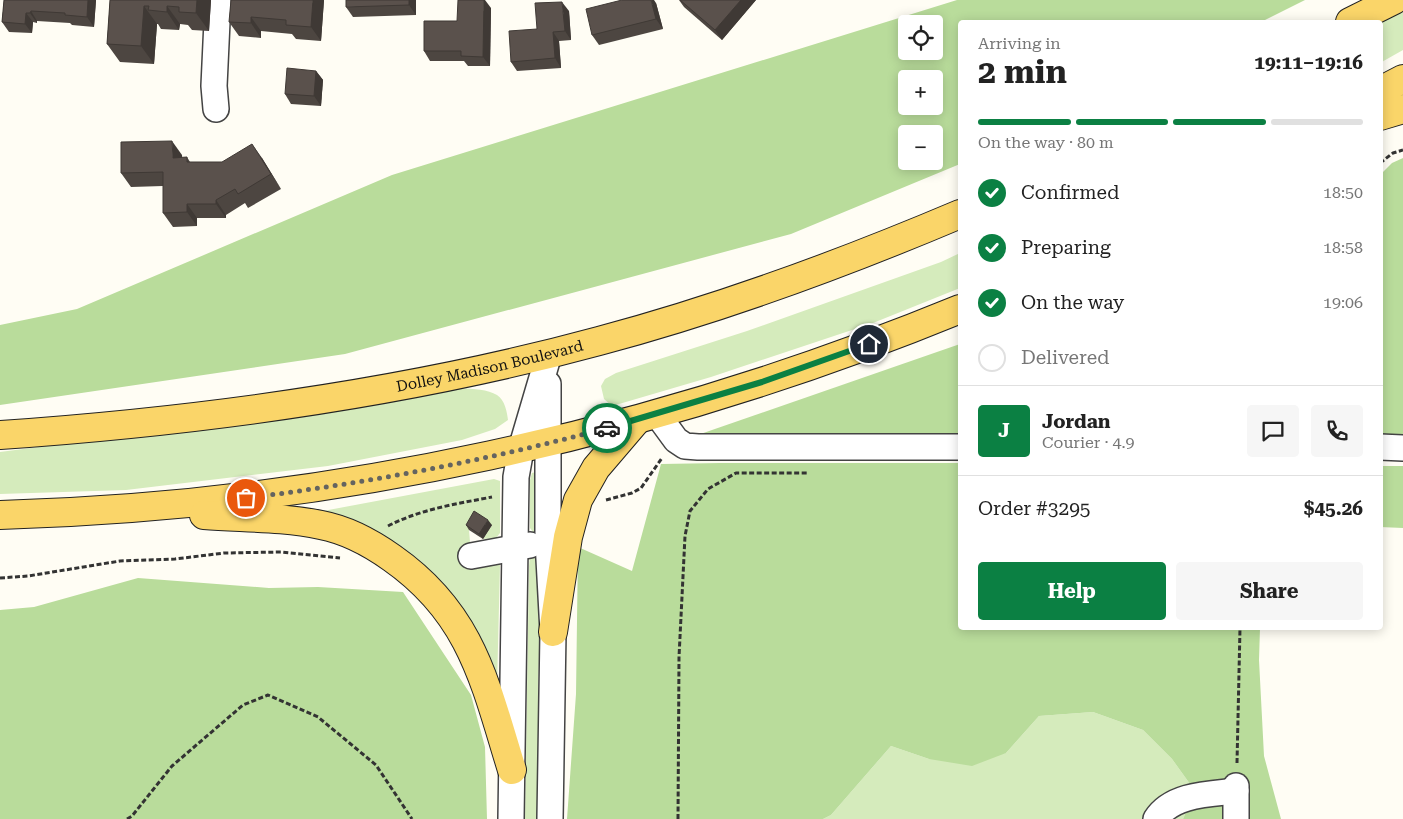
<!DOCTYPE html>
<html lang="en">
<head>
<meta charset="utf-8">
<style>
  :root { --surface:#fff; --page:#f6f6f6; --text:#222; --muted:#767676; --line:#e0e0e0; --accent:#0b8043 }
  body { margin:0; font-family:"Roboto Serif",serif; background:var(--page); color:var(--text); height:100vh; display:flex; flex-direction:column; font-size:19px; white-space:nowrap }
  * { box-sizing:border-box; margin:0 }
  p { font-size:16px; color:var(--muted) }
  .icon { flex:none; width:28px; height:28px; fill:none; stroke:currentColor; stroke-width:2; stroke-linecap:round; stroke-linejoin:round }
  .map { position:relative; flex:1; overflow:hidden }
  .drawer { position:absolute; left:958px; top:20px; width:425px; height:610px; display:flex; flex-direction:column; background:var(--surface); border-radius:5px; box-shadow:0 2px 12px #0003 }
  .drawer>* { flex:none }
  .fabs { position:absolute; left:898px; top:15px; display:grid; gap:10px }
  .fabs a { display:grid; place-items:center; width:45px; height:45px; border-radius:5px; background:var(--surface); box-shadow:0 2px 12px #0003; font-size:25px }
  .pin { position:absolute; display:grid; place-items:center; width:42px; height:42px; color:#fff; margin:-21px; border:2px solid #fff; border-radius:50%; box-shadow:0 1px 5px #0007 }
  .courier { position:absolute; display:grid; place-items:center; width:50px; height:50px; margin:-25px; border:4px solid #0b8043; border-radius:50%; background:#fff; color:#222; box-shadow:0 1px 6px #0007 }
  .summary em { font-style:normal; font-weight:700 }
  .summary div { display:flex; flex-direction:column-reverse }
  .summary { display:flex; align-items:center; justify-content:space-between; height:85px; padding:0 20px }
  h1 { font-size:32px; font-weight:700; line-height:38px }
  .bar { display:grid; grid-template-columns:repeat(4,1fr); gap:8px 5px; align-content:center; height:60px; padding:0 20px }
  .bar i { height:6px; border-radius:4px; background:var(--line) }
  .bar .on { background:var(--accent) }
  .bar p { grid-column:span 4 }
  .line { display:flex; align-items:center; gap:12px; padding:0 20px; border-top:1px solid var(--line) }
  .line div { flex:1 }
  .round { display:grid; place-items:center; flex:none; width:52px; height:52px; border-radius:5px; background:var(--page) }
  ol { padding:0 20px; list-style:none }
  li { display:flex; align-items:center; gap:15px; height:55px }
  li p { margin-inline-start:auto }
  li .icon { padding:5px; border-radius:50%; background:var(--accent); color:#fff; stroke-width:4 }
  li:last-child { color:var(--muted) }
  li i { width:28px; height:28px; border:2px solid var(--line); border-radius:50% }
  .action { display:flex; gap:10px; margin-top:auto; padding:10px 20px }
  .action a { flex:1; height:58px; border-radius:5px; background:var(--accent); color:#fff; font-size:20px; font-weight:700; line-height:58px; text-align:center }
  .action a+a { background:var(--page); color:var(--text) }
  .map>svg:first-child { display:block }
</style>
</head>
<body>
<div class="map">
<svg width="1403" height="819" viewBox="0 0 1403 819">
  <rect width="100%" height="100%" fill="#fffdf4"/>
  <g fill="#d5ebbc">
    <path d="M1403 9V50L1380 63V22H1376Z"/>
    <path d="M960 253V288L873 323 711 377 619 404 612 406 604 399 601 386 605 379 616 373 747 331 941 262Z"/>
    <path d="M434 389C452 389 482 386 497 395 505 400 507 412 508 420L495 429 462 440 328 466 126 490 0 494V452L293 414Z"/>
    <path d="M536 472 538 532H533L530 528V480L532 473Z"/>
    <path d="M494 479 500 481V533L496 538 483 539 492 525 469 530 472 566 500 565 497 687 482 644 440 581 392 541 323 511Z"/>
    <path d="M538 552 541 582 538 692V819H525L529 566 530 556Z"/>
    <path d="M1093 712 1143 730 1172 759 1195 791 1183 819H823L831 815 891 746 929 759 1006 753 1039 716Z"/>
  </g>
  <g fill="#b9dc9b" fill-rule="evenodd">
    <path d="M957 0H1305L1261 22H960V164L791 234 345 354 0 405V325L77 309 392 175ZM906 24H934V51H906ZM906 79H934V106H906ZM906 134H934V161H906Z"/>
    <path d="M1403 158V443H1380V175L1392 163Z"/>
    <path d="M960 344V441L686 439Z"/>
    <path d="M720 463H960V628H1260L1259 660 1264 756 1281 819H1183L1195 791 1172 759 1143 730 1093 712 1039 716 1006 753 972 766 929 759 891 746 831 815 823 819H567L576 694 578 547 632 571 661 464Z"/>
    <path d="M1380 466H1403V528L1380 527Z"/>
    <path d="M138 578 269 588 318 587 403 592 471 695 485 747 487 819H0V610L34 607Z"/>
  </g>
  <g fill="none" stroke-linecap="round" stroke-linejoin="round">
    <g stroke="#444" stroke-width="28">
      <g id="minor">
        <path d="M216 109 214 86 218 0"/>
        <path d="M548 384V541L553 632 550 819"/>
        <path d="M657 414 676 440 685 446 698 447H960"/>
        <path d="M1380 447 1403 448"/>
        <path d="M471 556 530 545"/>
        <path d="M1236 786V819"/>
        <path d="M511 819 516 477 521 449 549 354"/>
        <path d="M1156 819C1172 794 1210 794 1236 791"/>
      </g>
    </g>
    <g stroke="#222" stroke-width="30">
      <g id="major">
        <path d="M1350 22 1394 0"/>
        <path d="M1380 91 1403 79"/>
        <path d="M1380 116 1403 109"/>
        <path id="s1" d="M0 435C201 421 404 394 599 341 723 308 842 264 960 214"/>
        <path d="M0 515C330 506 655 434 960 309"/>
        <path d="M204 515C243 518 283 517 321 525 347 530 371 543 392 558 472 614 485 683 512 770"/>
        <path d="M553 632 568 537 578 500 596 468 637 420"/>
      </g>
    </g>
    <g stroke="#333" stroke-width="3" stroke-dasharray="5 2.5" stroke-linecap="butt">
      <path d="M1380 163 1393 153 1403 150"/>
      <path d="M606 500 632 493 641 488 662 458"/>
      <path d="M388 526C421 509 456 504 492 497"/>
      <path d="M0 578 28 576 120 561 175 559 224 553 281 552 340 558"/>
      <path d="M1237 763 1240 628"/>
      <path d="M127 819 132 816 172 766 243 705 268 695 318 717 376 765 412 819"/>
      <path d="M678 819 679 657 685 536 690 511 708 489 736 473H809"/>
    </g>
    <use href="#minor" stroke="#fff" stroke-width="25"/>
    <use href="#major" stroke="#fad569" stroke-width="28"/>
  </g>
  <g fill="#4d4641">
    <path d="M4 0H96L94 27 72 25 70 23 37 21V23L33 22 32 33 9 32 2 22Z"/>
    <path d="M110 0H211L209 31 192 30 188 25 180 24 179 30 161 29 158 24H157L154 64 120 62 107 44Z"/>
    <path d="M324 0 321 41 296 39 292 34 261 31V38L239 36 229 22Z"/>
    <path d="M416 0V15L353 17 346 7Z"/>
    <path d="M679 0H756L722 40 684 7Z"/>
    <path d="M656 3 663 29 599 45 592 35Z"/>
    <path d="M491 8 490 66H468L464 61H430L424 51 457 21Z"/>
    <path d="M569 11 571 40 559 41 561 68 517 71 511 62 537 29Z"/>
    <path d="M316 71 323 80 321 106 291 104 285 94Z"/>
    <path d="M182 155V158L187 157 190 162H222L262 158 281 189 248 208 245 203 226 215V218H197V226L173 227 163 213V186L131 187 121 173Z"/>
    <path d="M466 525H492L483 539 469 530Z"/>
  </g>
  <g fill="#3f3935">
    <path d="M88 0H96L94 27 87 17Z"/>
    <path d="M197 0H211L209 31 196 13Z"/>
    <path d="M313 0H324L321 41 311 27Z"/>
    <path d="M409 0H416V15L409 5Z"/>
    <path d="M484 0H485L491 8 490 66 483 57Z"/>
    <path d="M651 0H654L656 3 663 29 656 19Z"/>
    <path d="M741 0H756L722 40 715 30Z"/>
    <path d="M562 2 569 11 571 40 565 31Z"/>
    <path d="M144 6 157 24 154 64 141 46Z"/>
    <path d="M167 6 180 24 179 30 167 12Z"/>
    <path d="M31 11 37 21V23L30 13Z"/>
    <path d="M26 13 33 22 32 33 25 24Z"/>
    <path d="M251 17 261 31V38L251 23Z"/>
    <path d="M553 32 559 41 561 68 555 58Z"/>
    <path d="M316 71 323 80 321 106 314 96Z"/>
    <path d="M172 141 182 155 183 172 173 158Z"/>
    <path d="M252 144 262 158 281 189 271 174Z"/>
    <path d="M216 200 226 215V218L216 204Z"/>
    <path d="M187 204 197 218V226L187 212Z"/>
    <path d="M488 520 492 525 483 539 479 534Z"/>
  </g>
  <g fill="#5a514c" stroke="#3f3935">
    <path d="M4 0H88L87 17 65 15V13L31 11 30 13H26L25 24 2 22Z"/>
    <path d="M110 0H197L196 13 179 12V7L167 6V12L148 10 149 6H144L141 46 107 44Z"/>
    <path d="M231 0H313L311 27 286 25V20L251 17V23L229 22Z"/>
    <path d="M346 0H409V5L346 7Z"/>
    <path d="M458 0H484L483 57 461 56V51H424V21H457Z"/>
    <path d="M622 0H651L656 19 592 35 586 9Z"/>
    <path d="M680 0H741L715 30Z"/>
    <path d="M562 2 565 31 553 32 555 58 511 62 509 31 537 29 535 3Z"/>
    <path d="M287 68 316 71 314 96 285 94Z"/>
    <path d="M172 141 173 158 187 157V162H222L252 144 271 174 238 194 235 189 216 200V204H187V212L163 213V172L121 173V142Z"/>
    <path d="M474 511 488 520 479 534 466 525Z"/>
  </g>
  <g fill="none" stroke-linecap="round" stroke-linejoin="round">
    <path stroke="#646460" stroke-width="5" stroke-dasharray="0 9" d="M246 498C368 483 489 460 607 428"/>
    <path stroke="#0b8043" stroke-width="6" d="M607 428 762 382 869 344"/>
  </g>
  <g text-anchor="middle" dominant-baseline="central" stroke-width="5" stroke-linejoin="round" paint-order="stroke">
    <g font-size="15" fill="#111" stroke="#fff">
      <text stroke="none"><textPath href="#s1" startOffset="495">Dolley Madison Boulevard</textPath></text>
    </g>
  </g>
</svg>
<div class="fabs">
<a><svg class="icon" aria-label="locate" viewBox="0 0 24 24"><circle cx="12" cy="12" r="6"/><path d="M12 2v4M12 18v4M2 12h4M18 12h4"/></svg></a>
<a>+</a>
<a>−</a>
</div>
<div class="pin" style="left:246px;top:498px;background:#ea580c"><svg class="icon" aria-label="bag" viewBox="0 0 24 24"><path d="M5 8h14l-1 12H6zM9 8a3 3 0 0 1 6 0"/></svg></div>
<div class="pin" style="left:869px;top:344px;background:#1f2937"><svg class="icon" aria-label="home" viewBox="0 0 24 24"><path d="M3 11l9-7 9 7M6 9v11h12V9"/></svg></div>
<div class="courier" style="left:607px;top:428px"><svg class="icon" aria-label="car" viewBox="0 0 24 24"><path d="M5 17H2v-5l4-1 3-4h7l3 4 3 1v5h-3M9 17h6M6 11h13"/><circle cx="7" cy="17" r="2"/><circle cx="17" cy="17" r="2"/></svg></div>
<section class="drawer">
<div class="summary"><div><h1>2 min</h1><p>Arriving in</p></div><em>19:11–19:16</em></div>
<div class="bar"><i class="on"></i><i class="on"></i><i class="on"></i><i></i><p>On the way · 80 m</p></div>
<ol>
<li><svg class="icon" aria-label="check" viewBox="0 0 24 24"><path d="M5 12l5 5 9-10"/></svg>Confirmed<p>18:50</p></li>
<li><svg class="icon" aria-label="check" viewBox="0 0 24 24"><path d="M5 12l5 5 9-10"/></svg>Preparing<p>18:58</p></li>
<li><svg class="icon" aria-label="check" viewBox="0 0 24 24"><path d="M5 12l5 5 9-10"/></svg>On the way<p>19:06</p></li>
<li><i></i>Delivered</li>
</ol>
<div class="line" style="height:90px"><b class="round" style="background:var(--accent);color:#fff">J</b><div><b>Jordan</b><p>Courier · 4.9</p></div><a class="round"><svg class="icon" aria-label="chat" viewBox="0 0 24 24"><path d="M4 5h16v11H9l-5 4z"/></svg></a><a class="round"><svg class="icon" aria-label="phone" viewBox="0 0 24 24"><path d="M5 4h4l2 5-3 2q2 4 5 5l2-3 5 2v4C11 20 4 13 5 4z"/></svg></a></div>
<div class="line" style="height:65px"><div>Order #3295</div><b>$45.26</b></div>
<div class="action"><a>Help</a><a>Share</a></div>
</section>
</div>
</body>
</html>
